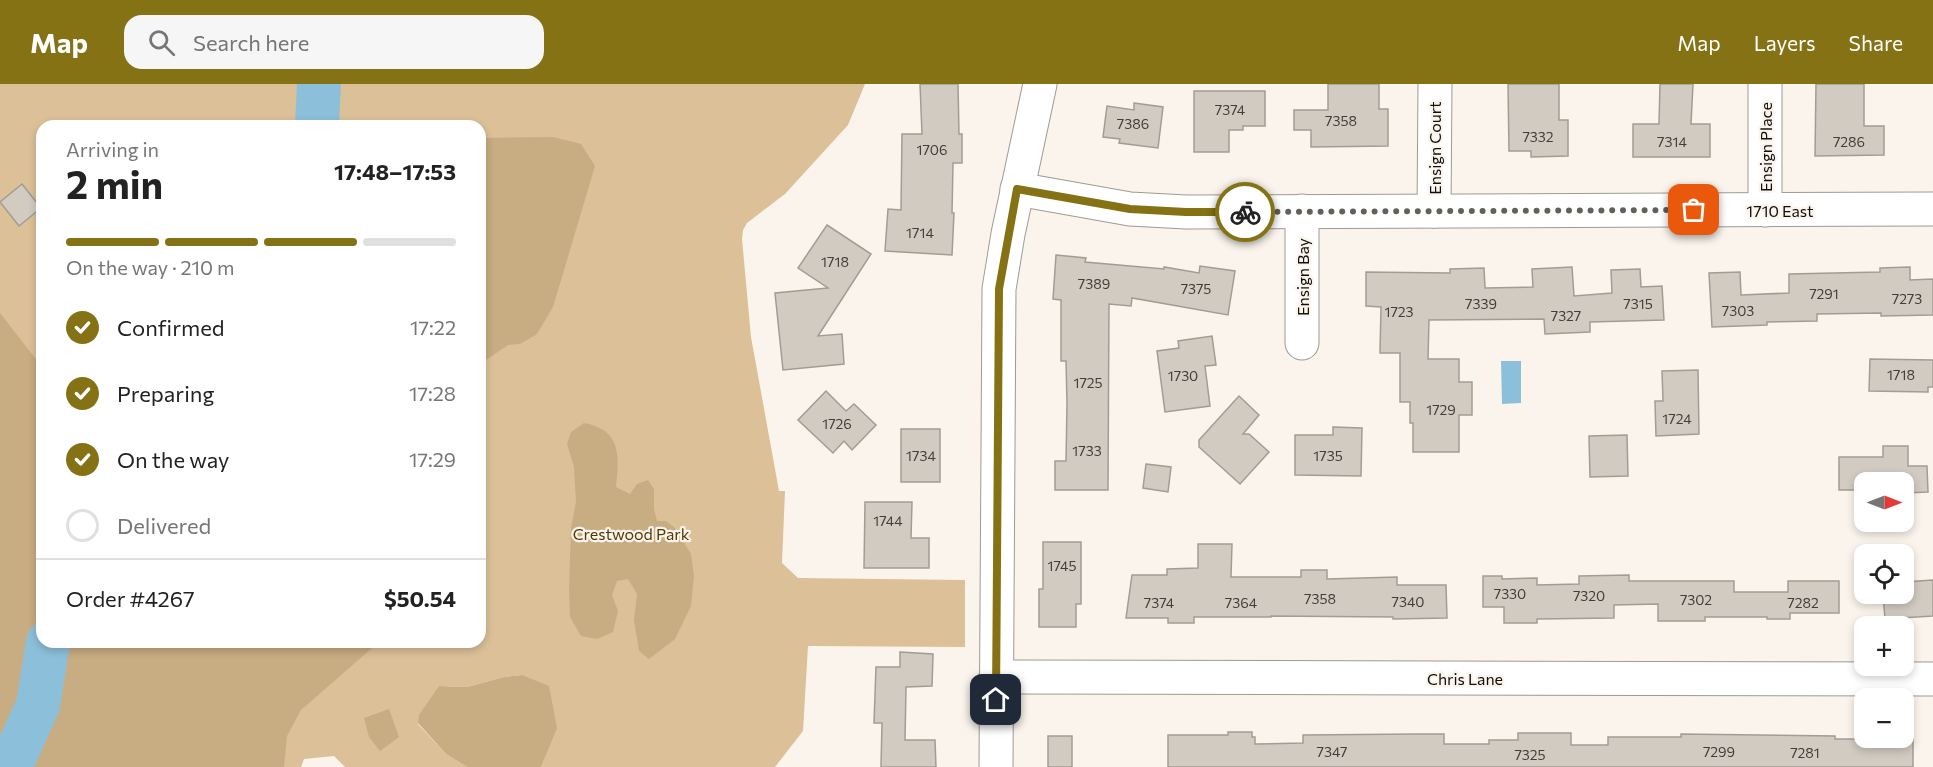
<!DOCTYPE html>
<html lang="en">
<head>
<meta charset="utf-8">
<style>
  :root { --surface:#fff; --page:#f6f6f6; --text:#222; --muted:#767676; --line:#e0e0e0; --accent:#857214 }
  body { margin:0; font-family:Commissioner,sans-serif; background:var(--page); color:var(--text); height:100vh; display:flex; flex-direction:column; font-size:22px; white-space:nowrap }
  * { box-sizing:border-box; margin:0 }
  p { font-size:20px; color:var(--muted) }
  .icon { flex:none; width:33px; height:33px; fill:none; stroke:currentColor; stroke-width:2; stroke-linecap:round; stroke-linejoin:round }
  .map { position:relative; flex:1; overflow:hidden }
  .sheet { position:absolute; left:36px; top:36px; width:450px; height:528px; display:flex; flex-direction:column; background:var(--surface); border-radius:18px; box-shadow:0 3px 9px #0003 }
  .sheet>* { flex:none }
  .needle { width:39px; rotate:90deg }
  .tools { position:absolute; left:1854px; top:388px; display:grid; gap:12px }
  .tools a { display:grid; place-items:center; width:60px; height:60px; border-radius:12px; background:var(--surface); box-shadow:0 3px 9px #0003; font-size:30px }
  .pin { position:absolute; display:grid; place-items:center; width:51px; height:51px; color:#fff; margin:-26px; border-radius:12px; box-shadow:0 3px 9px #0006 }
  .courier { position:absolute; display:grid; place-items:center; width:60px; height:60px; margin:-30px; border:4px solid #857214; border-radius:50%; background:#fff; color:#222; box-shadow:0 2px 8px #0007 }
  .headline em { font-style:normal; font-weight:700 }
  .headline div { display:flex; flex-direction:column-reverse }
  .headline { display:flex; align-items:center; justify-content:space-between; height:102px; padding:0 30px }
  h1 { font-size:39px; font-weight:700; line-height:45px }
  .bar { display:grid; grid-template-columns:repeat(4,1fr); gap:9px 6px; align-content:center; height:72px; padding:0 30px }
  .bar i { height:8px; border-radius:4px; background:var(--line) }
  .bar .selected { background:var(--accent) }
  .bar p { grid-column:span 4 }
  .line { display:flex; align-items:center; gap:15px; padding:0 30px; border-top:2px solid var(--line) }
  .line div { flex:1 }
  ol { padding:0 30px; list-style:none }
  li { display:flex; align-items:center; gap:18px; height:66px }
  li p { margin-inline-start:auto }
  li .icon { padding:6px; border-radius:50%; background:var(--accent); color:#fff; stroke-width:4 }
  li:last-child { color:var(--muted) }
  li i { width:33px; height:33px; border:3px solid var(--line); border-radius:50% }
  header { display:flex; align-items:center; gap:36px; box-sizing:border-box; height:84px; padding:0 30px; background:var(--accent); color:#fff }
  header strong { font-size:28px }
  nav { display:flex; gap:33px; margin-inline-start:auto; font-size:21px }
  .search { width:420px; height:54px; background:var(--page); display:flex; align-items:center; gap:15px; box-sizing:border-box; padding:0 21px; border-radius:18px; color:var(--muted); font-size:22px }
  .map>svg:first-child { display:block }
</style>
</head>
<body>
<header>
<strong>Map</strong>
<div class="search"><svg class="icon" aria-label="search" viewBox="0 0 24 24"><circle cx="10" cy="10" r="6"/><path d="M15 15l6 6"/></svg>Search here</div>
<nav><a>Map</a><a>Layers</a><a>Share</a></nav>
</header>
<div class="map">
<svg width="1933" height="683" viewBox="0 0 1933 683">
  <rect width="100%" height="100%" fill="#faf4ec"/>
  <path fill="#dcc098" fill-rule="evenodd" d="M0 0H865L848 41 785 110 747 139 743 146 742 155 751 253 779 407H785L782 479 798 494 965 496V563L808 562 803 647 775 683H541L556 644 522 591 504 593 467 603 439 602 418 640 446 670 467 683H345L334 672 304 675 301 683H0ZM42 42H480V558H42Z"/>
  <g fill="#c8ac82">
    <path d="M553 53 581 60 595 82 553 223 537 250 520 260 508 261 480 280V54Z"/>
    <path d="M0 229 42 283V558H379L301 626 287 652 284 683H0Z"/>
    <path d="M584 339C622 346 619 372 616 403L630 410 637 400 648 396 654 405V425L657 437H666L675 444 691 470 694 492 691 522 675 555 649 575 639 567 634 536 637 510 628 495 617 497 612 511 618 527 613 548 597 555 581 552 570 533 569 506 571 444 576 418 574 383 567 360 571 348Z"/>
    <path d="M522 591 549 602 557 644 541 683H467L446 670 418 639 419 631 439 602 467 603 504 593Z"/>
    <path d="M389 625 399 653 380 667 369 653 364 634Z"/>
  </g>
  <path fill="#8cc0da" d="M1501 277H1521V319L1502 320Z"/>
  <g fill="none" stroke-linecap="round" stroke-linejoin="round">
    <g stroke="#8cc0da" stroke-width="44">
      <path d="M317 42 319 0"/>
      <path d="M10 683 38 621 48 558"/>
    </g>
  </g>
  <g fill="#d1cbc2" stroke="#a29d94" stroke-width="1.5">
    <path d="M920 0H958L959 50H962V79H953L952 129H954L952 171 885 167 888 125 901 126 902 50H922Z"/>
    <path d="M1328 0H1379V25H1388V62L1311 63V46H1294V26H1328Z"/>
    <path d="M1508 0H1559V36H1568V72L1531 73V67H1509Z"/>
    <path d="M1660 0H1693L1691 40H1710V73H1633V40H1659Z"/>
    <path d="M1816 0H1864V42H1884V71L1815 72Z"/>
    <path d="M1194 7H1265V42H1243V46H1229V68H1194Z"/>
    <path d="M1134 19 1163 23 1158 64 1119 59 1120 55 1103 53 1107 22 1134 26Z"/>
    <path d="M22 100 41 124 19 142 0 118Z"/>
    <path d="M827 141 871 170 818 252 842 250 844 280 783 286 775 209 828 204 798 184Z"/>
    <path d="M1056 171 1086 174 1085 178 1164 185V183L1199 189 1200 182 1235 187 1228 231 1132 214 1131 222 1109 220 1108 406H1055V377H1066L1067 320 1066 277H1061V216L1053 215Z"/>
    <path d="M1572 183 1574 212 1612 209 1611 186 1640 185 1641 203 1662 202 1664 236 1590 238V248L1545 250 1544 235 1429 236 1428 275H1459V298H1472V331H1459V368H1413V339H1410V318H1400V269H1380L1381 223 1366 222V188L1450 189V185L1484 184 1485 204 1533 203 1532 185Z"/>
    <path d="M1910 183V196L1933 195V231L1881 232V229L1817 230V237L1767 238V241L1712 243 1709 189 1740 188 1741 211 1789 209V190L1880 188V184Z"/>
    <path d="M1212 252 1216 281 1205 282 1210 322 1165 328 1157 267 1179 264 1178 257Z"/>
    <path d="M1870 275 1933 276V303H1928V308L1869 307Z"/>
    <path d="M1698 286 1699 350 1656 352 1655 317H1663L1662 287Z"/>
    <path d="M826 307 846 327 854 320 876 341 852 366 844 357 833 369 798 336Z"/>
    <path d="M1239 312 1259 331 1243 350H1249L1269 368 1240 400 1199 363V356Z"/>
    <path d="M1333 343 1362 344 1361 392 1295 391V351H1333Z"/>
    <rect x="901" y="345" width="39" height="53"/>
    <path d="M1627 351 1628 392 1590 393 1589 352Z"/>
    <path d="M1883 362H1908V382H1927L1928 408 1904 409V399H1863V406H1839V373H1883Z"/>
    <path d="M1146 380 1171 383 1168 408 1143 404Z"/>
    <path d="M865 418H912L911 454H929V484H864Z"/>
    <path d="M1043 458H1081V520H1076V543H1039V505H1043Z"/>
    <path d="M1198 460H1232L1231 493H1301V486H1327V495L1397 493V501H1446L1447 534 1393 535V533L1271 532V533H1194V539H1168V534H1126L1132 491H1167V485L1198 484Z"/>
    <path d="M1629 491V497H1734V508H1788V497H1839V529H1790V535H1767V533H1705V537H1658V520L1614 521V534L1537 535V539H1504V523H1483V492H1502V495L1537 494V501L1579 500V492Z"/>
    <path d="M1933 496V532L1885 535 1883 510H1904V498Z"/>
    <path d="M900 568 933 570 932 602 906 603 905 656H935L936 683H881L882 639H874L876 583H900Z"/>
    <path d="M1228 648H1252V653H1255V660L1303 659V651L1417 650H1444V660H1489V656H1518V649H1571V661H1608V653H1681V650L1835 652V655H1913V683H1168V651H1228Z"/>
    <rect x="1048" y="652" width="24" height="31"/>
  </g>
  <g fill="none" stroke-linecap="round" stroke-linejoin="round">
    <g stroke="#9f9a92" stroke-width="35">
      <g id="minor">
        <path d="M1017 105 1130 125 1186 128 1933 125"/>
        <path d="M1765 126V0"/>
        <path d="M1302 127V259"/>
        <path d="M1434 127 1435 0"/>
        <path d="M996 593 1933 595"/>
        <path d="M996 683 999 205 1008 150 1040 0"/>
      </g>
    </g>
    <use href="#minor" stroke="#fff" stroke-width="33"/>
  </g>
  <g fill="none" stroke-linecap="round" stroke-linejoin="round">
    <path stroke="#635f5a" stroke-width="6" stroke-dasharray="0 10.8" d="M1245 128 1694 126"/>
    <path stroke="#857214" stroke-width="8" d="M996 616 999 205 1017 105 1130 125 1186 128H1245"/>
  </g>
  <g text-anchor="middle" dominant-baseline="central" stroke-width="4.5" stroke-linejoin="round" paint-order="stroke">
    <g font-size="14" fill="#413e3a">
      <text x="1230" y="25">7374</text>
      <text x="1341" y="36">7358</text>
      <text x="1133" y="39">7386</text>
      <text x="1538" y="52">7332</text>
      <text x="1672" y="57">7314</text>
      <text x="1849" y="57">7286</text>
      <text x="932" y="65">1706</text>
      <text x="920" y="148">1714</text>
      <text x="835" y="177">1718</text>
      <text x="1094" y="199">7389</text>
      <text x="1196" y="204">7375</text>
      <text x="1824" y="209">7291</text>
      <text x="1907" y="214">7273</text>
      <text x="1481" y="219">7339</text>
      <text x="1638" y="219">7315</text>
      <text x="1738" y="226">7303</text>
      <text x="1399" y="227">1723</text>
      <text x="1566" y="231">7327</text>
      <text x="1901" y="290">1718</text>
      <text x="1183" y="291">1730</text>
      <text x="1088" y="298">1725</text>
      <text x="1441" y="325">1729</text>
      <text x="1677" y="334">1724</text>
      <text x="837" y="339">1726</text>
      <text x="1087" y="366">1733</text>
      <text x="921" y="371">1734</text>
      <text x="1328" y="371">1735</text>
      <text x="888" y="436">1744</text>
      <text x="1062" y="481">1745</text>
      <text x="1510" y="509">7330</text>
      <text x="1589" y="511">7320</text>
      <text x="1320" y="514">7358</text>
      <text x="1696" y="515">7302</text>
      <text x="1408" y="517">7340</text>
      <text x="1159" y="518">7374</text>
      <text x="1241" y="518">7364</text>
      <text x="1803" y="518">7282</text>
      <text x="1332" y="667">7347</text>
      <text x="1719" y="667">7299</text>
      <text x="1805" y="668">7281</text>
      <text x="1530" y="670">7325</text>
    </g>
    <g font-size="16" fill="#110f0c" stroke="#faf4ec">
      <text transform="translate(1765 63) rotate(-90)">Ensign Place</text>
      <text transform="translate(1434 64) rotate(-90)">Ensign Court</text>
      <text x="1780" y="126">1710 East</text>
      <text transform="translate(1302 193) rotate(-90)">Ensign Bay</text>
      <text x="1465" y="594">Chris Lane</text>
    </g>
    <g font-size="16" fill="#533700" stroke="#faf4ec">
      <text x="631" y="449">Crestwood Park</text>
    </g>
  </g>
</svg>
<div class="tools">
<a><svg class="needle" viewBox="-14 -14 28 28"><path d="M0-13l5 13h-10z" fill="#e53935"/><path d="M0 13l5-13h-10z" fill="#767676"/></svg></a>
<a><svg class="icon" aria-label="locate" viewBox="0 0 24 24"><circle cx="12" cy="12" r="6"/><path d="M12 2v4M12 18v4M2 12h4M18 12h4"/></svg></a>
<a>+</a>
<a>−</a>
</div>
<div class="pin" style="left:1694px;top:126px;background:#ea580c"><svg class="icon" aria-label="bag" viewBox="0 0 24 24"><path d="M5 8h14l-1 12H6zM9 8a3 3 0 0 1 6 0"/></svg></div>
<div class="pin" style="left:996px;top:616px;background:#1f2937"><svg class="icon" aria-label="home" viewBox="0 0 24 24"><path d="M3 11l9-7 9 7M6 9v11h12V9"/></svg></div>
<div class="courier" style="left:1245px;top:128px"><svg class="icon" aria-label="bike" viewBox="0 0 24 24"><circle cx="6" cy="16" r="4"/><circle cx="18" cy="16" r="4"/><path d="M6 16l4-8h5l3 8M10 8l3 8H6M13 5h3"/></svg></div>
<section class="sheet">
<div class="headline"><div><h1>2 min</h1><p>Arriving in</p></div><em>17:48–17:53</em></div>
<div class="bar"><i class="selected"></i><i class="selected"></i><i class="selected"></i><i></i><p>On the way · 210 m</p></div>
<ol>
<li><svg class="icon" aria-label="check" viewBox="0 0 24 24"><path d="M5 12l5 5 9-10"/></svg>Confirmed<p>17:22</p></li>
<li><svg class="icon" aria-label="check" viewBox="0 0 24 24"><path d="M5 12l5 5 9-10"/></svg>Preparing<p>17:28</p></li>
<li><svg class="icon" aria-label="check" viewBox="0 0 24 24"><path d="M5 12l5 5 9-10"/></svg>On the way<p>17:29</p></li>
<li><i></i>Delivered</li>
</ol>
<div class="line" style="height:78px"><div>Order #4267</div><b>$50.54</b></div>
</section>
</div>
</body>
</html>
